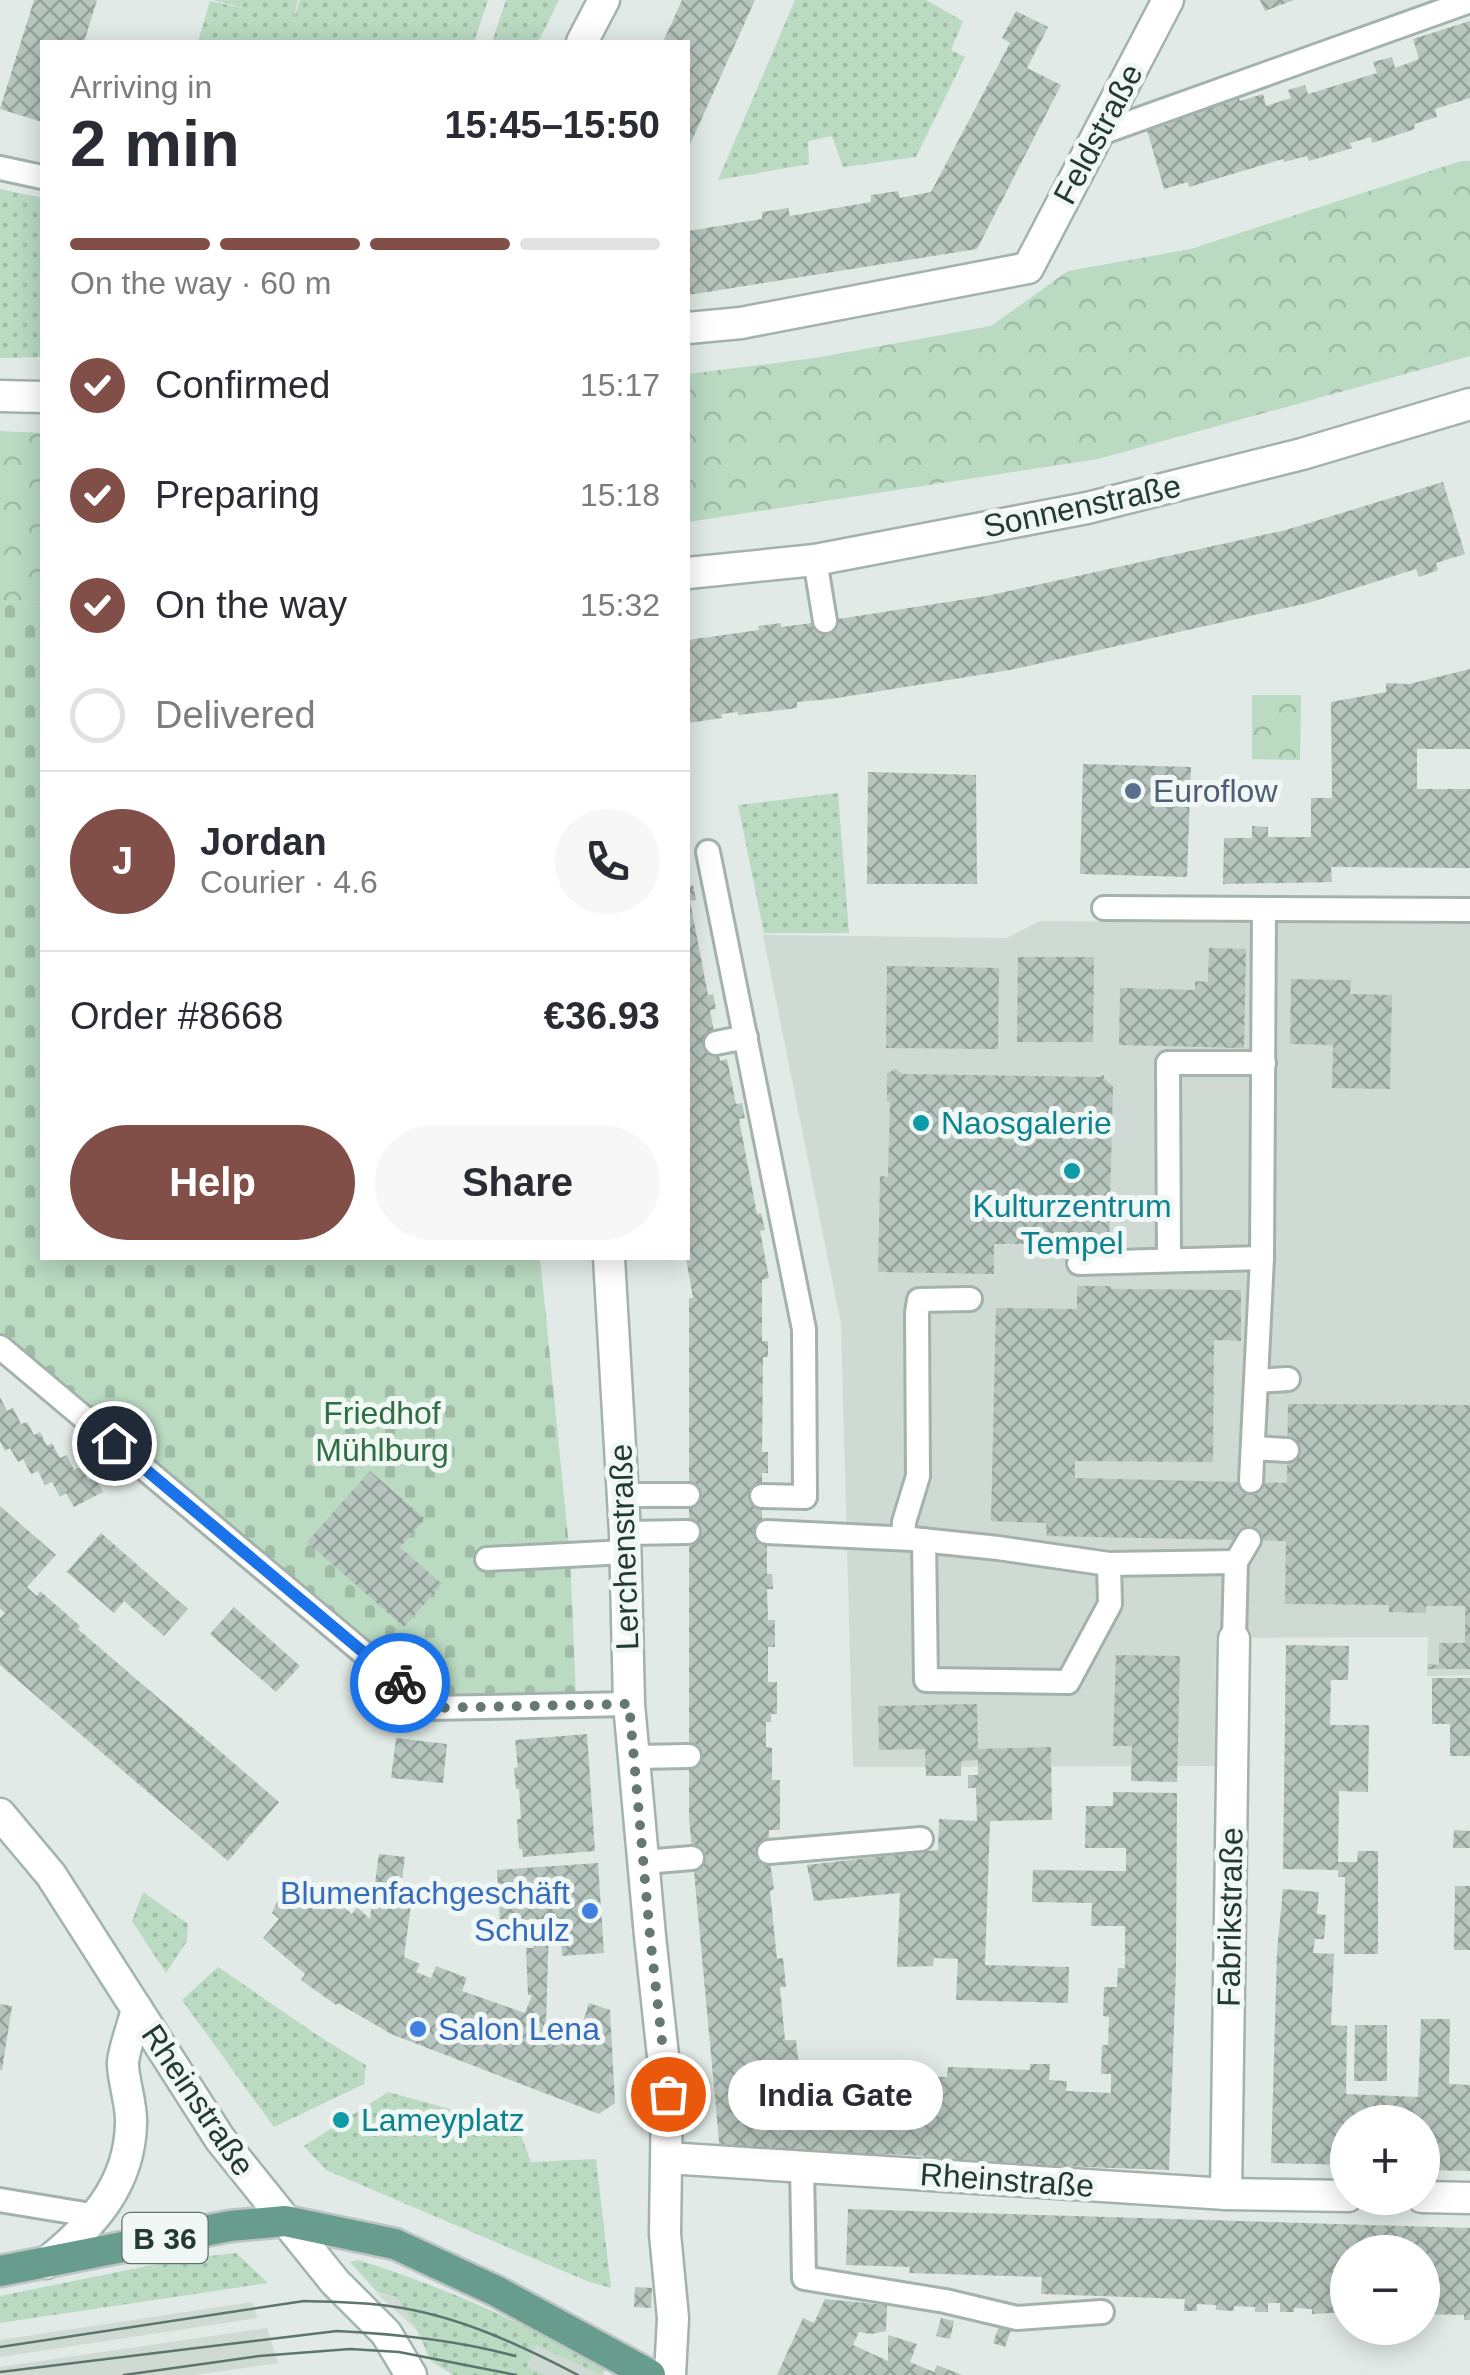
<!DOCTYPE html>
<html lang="en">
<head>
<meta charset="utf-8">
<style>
  :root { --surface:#fff; --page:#f7f7f7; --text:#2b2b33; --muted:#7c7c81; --line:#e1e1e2; --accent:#814f47 }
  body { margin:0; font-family:Helvetica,sans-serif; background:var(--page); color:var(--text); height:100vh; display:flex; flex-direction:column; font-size:38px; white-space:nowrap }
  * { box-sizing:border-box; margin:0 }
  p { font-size:32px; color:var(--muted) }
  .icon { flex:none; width:55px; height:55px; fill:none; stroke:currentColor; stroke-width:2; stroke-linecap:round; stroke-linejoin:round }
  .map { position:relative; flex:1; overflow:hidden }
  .panel { position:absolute; left:40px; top:40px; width:650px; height:1220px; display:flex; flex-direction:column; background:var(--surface); border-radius:0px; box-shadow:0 5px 25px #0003 }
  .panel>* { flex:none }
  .tools { position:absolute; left:1330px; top:2105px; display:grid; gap:20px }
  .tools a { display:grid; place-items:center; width:110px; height:110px; border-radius:50%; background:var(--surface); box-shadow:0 5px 25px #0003; font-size:50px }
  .pin { position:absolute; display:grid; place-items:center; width:85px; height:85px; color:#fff; margin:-42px; border:5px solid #fff; border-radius:50%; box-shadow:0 2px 10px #0007 }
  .courier { position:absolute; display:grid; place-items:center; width:100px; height:100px; margin:-50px; border:8px solid #1a73e8; border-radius:50%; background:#fff; color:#222; box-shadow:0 2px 12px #0007 }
  .bubble { position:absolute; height:70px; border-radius:35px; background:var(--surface); box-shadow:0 5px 25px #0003; font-size:32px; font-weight:600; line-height:70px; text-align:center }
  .overview em { font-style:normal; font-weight:600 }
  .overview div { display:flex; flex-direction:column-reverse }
  .overview { display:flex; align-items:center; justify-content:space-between; height:170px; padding:0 30px }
  h1 { font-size:65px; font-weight:600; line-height:75px }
  .bar { display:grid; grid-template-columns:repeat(4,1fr); gap:15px 10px; align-content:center; height:120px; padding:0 30px }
  .bar i { height:12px; border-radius:8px; background:var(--line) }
  .bar .current { background:var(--accent) }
  .bar p { grid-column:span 4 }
  .line { display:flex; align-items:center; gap:25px; padding:0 30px; border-top:2px solid var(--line) }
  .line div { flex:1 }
  .round { display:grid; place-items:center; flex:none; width:105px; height:105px; border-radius:52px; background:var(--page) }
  ol { padding:0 30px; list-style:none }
  li { display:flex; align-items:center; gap:30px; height:110px }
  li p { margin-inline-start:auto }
  li .icon { padding:10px; border-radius:50%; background:var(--accent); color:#fff; stroke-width:4 }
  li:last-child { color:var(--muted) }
  li i { width:55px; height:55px; border:5px solid var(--line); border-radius:50% }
  .primary-button { display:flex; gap:20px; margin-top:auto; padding:20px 30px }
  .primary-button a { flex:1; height:115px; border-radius:60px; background:var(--accent); color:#fff; font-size:40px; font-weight:600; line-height:115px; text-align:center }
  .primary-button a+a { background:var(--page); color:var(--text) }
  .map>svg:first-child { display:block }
</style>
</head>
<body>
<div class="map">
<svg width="1470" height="2375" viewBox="0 0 1470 2375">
  <defs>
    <pattern id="grass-dots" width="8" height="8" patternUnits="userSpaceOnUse" patternTransform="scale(2.5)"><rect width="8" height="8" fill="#badac2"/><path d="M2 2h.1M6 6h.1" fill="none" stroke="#a0bca7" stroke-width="1.8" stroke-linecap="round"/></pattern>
    <pattern id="forest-crowns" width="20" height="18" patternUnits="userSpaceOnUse" patternTransform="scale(2.5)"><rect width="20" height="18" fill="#badac2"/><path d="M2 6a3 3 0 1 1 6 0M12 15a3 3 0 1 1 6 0" fill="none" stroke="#a0bca7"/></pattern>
    <pattern id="cemetery-stones" width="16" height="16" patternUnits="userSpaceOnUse" patternTransform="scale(2.5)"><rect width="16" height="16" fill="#badac2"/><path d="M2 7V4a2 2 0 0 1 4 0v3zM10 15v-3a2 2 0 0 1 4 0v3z" fill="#a0bca7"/></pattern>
    <pattern id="building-cross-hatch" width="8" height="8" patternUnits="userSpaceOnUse" patternTransform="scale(2.5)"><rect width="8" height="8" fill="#b6c5be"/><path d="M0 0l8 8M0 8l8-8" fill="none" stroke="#94a19b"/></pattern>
  </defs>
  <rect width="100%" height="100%" fill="#e1eae6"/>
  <g fill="#cfdad4">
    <path d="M1040 921 1470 924V1675L1427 1676 1428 1637 1216 1638 1215 1766 853 1767 841 1324 763 935 1007 938Z"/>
    <path d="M377 2294 397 2297 558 2350 606 2375H474L440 2351Z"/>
    <path d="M252 2302 258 2318 0 2357V2340Z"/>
    <path d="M267 2328 278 2363 195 2375H0V2367Z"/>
  </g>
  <g fill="url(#grass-dots)">
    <path d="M213 0H298L293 21 300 0H488L474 42H198L210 1 251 10Z"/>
    <path d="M506 0H559L538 42H492Z"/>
    <path d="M795 0H926L963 21 951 50 965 57 916 157 843 167 832 136 808 141 809 164 718 180Z"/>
    <path d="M0 189 42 198V357L0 358Z"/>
    <path d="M838 793 849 933H764L738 805Z"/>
    <path d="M143 1892 188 1924 187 1941 166 1973 132 1921Z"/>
    <path d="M218 1967 320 2037 366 2065 364 2084 274 2127 182 2000Z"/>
    <path d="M388 2092 518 2128 531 2162 596 2159 611 2288 587 2281 326 2170 304 2146Z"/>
    <path d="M236 2253 268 2283 0 2323V2296L182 2259Z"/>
    <path d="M358 2260C445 2287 526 2324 606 2369L602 2375 536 2345 527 2367 546 2375H453L431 2361 416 2328 397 2297 378 2293 350 2262Z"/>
  </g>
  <g fill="url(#forest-crowns)">
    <path d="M1461 161H1470V356L1098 459 688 522V374L815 358 991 326 1068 271 1191 249Z"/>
    <path d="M0 431 42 433V603L0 601Z"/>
    <path d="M1252 695H1301L1300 760 1252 759Z"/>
  </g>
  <path fill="url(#cemetery-stones)" d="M0 601 42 603V1258H540L570 1556 576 1697 434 1701 0 1338Z"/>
  <g fill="url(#building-cross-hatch)">
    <path d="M34 0H97L84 42H42V122L0 109Z"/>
    <path d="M682 0H755L688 149V42H663Z"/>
    <path d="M1260 0H1294L1265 11Z"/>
    <path d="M1016 11 1048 27 1027 68 1061 85 977 249 688 295V231L762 219V212L776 210 788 208 790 216 871 202V195L898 191 900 198 931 192 1010 43 1002 38Z"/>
    <path d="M1470 21V98L1435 109 1437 117 1414 124 1415 129 1372 143 1371 137 1350 143 1352 148 1309 161 1307 156 1284 162 1283 159 1189 187 1188 182 1164 189 1147 130 1169 124 1167 118 1238 96 1240 101 1263 94 1266 106 1291 98 1288 90 1305 85 1308 94 1377 73 1373 62 1392 57 1395 68 1419 59 1413 39Z"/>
    <path d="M1443 482 1465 554 1436 563 1438 570 1419 577 1416 569 1308 603 1010 670 831 699 797 702V708L738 715V712L721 714 722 718 688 723V640L759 630 758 626 781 623V627L819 622 986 596 1286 530Z"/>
    <path d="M1470 669V749H1417V789H1470V868L1331 867 1332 882 1223 884 1224 838H1252V826L1268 827V837H1311V798H1332L1331 702 1386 692V683L1409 684Z"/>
    <path d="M1083 764 1191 767 1187 877 1080 874Z"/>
    <path d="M868 772 976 775 977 884H867Z"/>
    <path d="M693 885 696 900 690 901 708 995 713 994 716 1009 710 1010 716 1043 720 1061 727 1059 736 1104 742 1103 745 1118 739 1119 757 1214 761 1213 765 1230 760 1231 769 1278 762 1280V1341H768V1357H763L762 1452H768V1473H762V1520H767V1574H772L773 1589H767L768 1620H775V1647H768V1682H777V1714H771V1722H766V1747L772 1748V1780H780V1830H769L768 1849 774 1889 770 1891 777 1959 783 1958 786 1987H780L785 2040H796L799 2066H787L789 2086H801L800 2070 947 2077 948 2067 1030 2070V2064H1050L1049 2080 1067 2081 1066 2091 1111 2093V2074H1101L1102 2045H1108L1109 2017 1103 2016 1104 1987H1117L1118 1968H1125V1926H1091L1092 1903 1032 1902 1033 1870 1126 1871V1848H1085L1086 1806H1113V1792L1177 1793 1176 1969 1169 2170 924 2161V2156L885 2154V2159L720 2151 689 1818V1298H693L686 1258 688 886Z"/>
    <path d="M1209 948 1246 949 1244 1048 1119 1045 1120 988 1195 990V981L1208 982Z"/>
    <path d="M1018 957H1094L1093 1042H1017Z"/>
    <path d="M887 966 999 968 998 1049 886 1048Z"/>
    <path d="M1291 979 1351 980 1350 994 1392 995 1390 1089 1332 1088 1333 1045 1290 1044Z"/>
    <path d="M895 1069 903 1074 1099 1077 1104 1075V1078L1113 1087 1109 1243 1097 1255H1042L1031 1244H994V1274L878 1272 880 1176 888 1177 890 1102 887 1101V1074Z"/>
    <path d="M1077 1286H1111V1289L1241 1290V1341L1214 1340 1213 1462 1075 1461V1478L1287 1483 1288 1404 1470 1405V1669H1428V1664L1439 1665V1643H1465V1606H1426V1613L1389 1612V1605L1285 1604 1286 1541 1047 1536 1046 1523 991 1521 996 1308 1077 1309Z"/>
    <path d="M0 1397 7 1411 13 1408 21 1424 27 1422 34 1435 40 1432 47 1446 52 1443 60 1458 67 1455 74 1470 81 1466 88 1480 95 1477 103 1492 74 1507 66 1493 60 1497 52 1482 45 1485 38 1471 31 1474 23 1459 18 1462 10 1448 5 1451 0 1441Z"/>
    <path d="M370 1471 425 1519 400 1547 442 1584 404 1627 307 1542Z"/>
    <path d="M0 1506 56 1555 27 1587 37 1596 40 1591 80 1626 78 1629 279 1802 228 1861 0 1665V1618L5 1613 0 1609Z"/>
    <path d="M101 1533 188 1609 164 1636 124 1601 114 1613 67 1572Z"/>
    <path d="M234 1607 300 1666 276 1692 210 1634Z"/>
    <path d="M1286 1645 1349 1646 1348 1680H1331L1330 1725H1369L1368 1792 1339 1791 1338 1862H1357L1358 1851H1378V1954H1344L1345 1877H1338V1870L1283 1869Z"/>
    <path d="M1116 1655 1180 1656 1177 1782 1131 1781 1132 1746H1113Z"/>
    <path d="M1432 1678H1470V1756H1450V1724H1432Z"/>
    <path d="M977 1704 978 1749 1051 1747 1052 1820 990 1821 985 1965 1069 1967 1068 2003 956 2000 958 1959 934 1958 933 1966 897 1967 900 1893 814 1901 807 1865 938 1850 939 1819 977 1821 976 1788H968V1775H978V1760L961 1761V1776H926L925 1749 879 1750 878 1706Z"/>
    <path d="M587 1734 595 1851 523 1857 522 1849H519L517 1819H521L519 1789H516L514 1768 518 1767 515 1740Z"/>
    <path d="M396 1738 447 1744 443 1783 391 1778Z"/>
    <path d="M1454 1830 1470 1831V1848H1453Z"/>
    <path d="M379 1854 405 1857 401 1887 413 1889 404 1957 420 1964 416 1972 431 1978 436 1966 467 1978 462 1991 525 2013 532 1995H528L526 1948H534L533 1926 549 1925 546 2022 579 2034 589 2003 610 2010 615 2103 599 2114 391 2034 338 2003 336 2005 301 1980 305 1974 263 1938 279 1919 272 1913 278 1900 289 1892 296 1898 312 1881 352 1914 357 1907 370 1919Z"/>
    <path d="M598 1863 604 1953 562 1956 559 1918 500 1922 497 1870Z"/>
    <path d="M1455 1886H1470V1950H1454Z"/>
    <path d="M1283 1889 1319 1892 1317 1914 1326 1915 1324 1939H1315L1313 1953 1334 1954 1331 2025 1347 2026 1346 2094 1418 2097 1421 2019H1450L1449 2084 1470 2085V2171L1422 2170V2122H1348V2165L1271 2163 1277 1952Z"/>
    <path d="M0 2004 12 2006 2 2070H0Z"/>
    <path d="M1355 2025H1387V2081H1354Z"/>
    <path d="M848 2209 1470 2228V2320H1464V2315L1422 2314V2252H1348V2312L1312 2314V2309L1294 2308V2312H1280V2303H1268V2312H1255V2307L1234 2306V2311L1216 2310V2305L1197 2304V2311H1184L1185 2299 1041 2294 1042 2277 909 2273 910 2267 846 2265Z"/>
    <path d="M635 2287 652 2288 651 2308 634 2307Z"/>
    <path d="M825 2299 887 2305 886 2331 871 2334 859 2332 853 2345 888 2361V2335L917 2344 910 2362 934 2372 937 2365 962 2375H777L803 2318 814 2323Z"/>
    <path d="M941 2318 954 2321 950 2339 936 2336Z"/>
    <path d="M999 2326 1011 2330 1005 2347 993 2343Z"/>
  </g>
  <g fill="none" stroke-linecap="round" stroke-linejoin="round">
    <g stroke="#a4b2ac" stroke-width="28">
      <g id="lane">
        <path d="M1098 134 1470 1"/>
        <path d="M0 168 42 177"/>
        <path d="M815 560 825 621"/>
        <path d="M708 852 804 1329 805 1497 762 1496"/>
        <path d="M1104 908 1470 910"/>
        <path d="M716 1043 746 1037"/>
        <path d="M1169 1260 1168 1063H1264"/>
        <path d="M1079 1263 1262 1258"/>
        <path d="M0 1347 429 1708 629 1704"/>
        <path d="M1256 1381 1288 1379"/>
        <path d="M1253 1448 1287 1450"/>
        <path d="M1251 1481 1262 1258 1264 910"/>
        <path d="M623 1495H688"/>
        <path d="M767 1532 912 1539 998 1548 1109 1564 1236 1562"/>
        <path d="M625 1533 688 1532"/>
        <path d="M903 1538 904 1522 918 1476 917 1313 919 1300 970 1299"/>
        <path d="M924 1540 926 1680 1068 1682 1110 1604 1109 1564"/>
        <path d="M487 1559 626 1552"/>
        <path d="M1234 1639 1236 1562 1249 1540"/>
        <path d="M634 1757 689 1756"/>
        <path d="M769 1852 921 1839"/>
        <path d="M644 1862 692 1858"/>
        <path d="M802 2167 804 2278 945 2301 1017 2318 1102 2312"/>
        <path d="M0 2200 97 2216"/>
      </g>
    </g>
    <g stroke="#a4b2ac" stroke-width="35">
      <g id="street">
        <path d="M582 42 604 0"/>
        <path d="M688 328 741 323 1028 268 1168 0"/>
        <path d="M0 396 42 397"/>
        <path d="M688 573 815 560 1087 508 1302 454 1470 404"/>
        <path d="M609 1258 625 1533 629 1704 650 1936 667 2093 665 2234 673 2318 670 2375"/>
        <path d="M667 2158 1226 2194 1348 2196"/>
        <path d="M1226 2194 1234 1639"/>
        <path d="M1422 2197 1470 2198"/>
      </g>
    </g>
    <g stroke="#a0b5ad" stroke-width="35">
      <g id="secondary">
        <path d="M0 1814 51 1875 220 2139 335 2282 386 2333 411 2375"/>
        <path d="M46 2263C92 2226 130 2185 131 2123 132 2104 122 2077 123 2062 125 2045 133 2026 137 2009"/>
      </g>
    </g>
    <g stroke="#bdc4c2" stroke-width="35">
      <path id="primary" d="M0 2271 230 2226 285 2221 395 2244 496 2291 650 2375"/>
    </g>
    <use href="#lane" stroke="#fff" stroke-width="22"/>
    <use href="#street" stroke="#fff" stroke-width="30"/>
    <use href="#secondary" stroke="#fff" stroke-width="30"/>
    <use href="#primary" stroke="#689d8d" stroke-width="30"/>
    <g stroke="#5c756e" stroke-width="2.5">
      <path d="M0 2347 304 2301C332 2302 361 2302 389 2306 457 2315 518 2344 578 2375"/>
      <path d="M0 2372 337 2331C398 2334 457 2340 515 2356"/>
      <path d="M124 2375 259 2356 350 2349 399 2352 516 2375"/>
    </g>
  </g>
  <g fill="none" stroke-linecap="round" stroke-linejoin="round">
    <path stroke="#657871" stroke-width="10" stroke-dasharray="0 18" d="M400 1683 429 1708 629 1704 650 1936 668 2094"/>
    <path stroke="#1a73e8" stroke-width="12" d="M114 1443 400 1683"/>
  </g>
  <circle fill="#5c6f8a" stroke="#f1f7f4" stroke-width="4" cx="1133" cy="791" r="10"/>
  <g fill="#0f9aa8" stroke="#f1f7f4" stroke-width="4">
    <circle cx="921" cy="1123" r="10"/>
    <circle cx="1072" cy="1171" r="10"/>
    <circle cx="341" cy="2120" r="10"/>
  </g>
  <g fill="#3f7fe0" stroke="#f1f7f4" stroke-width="4">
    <circle cx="590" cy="1911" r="10"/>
    <circle cx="418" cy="2029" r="10"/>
  </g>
  <g text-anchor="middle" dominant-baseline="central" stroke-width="10" stroke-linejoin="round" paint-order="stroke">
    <rect fill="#f1f7f4" stroke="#60736c" stroke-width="2.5" x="122.5" y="2213" width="85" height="50" rx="8"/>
    <g font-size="30" font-weight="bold" fill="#223a32">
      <text x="165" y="2238">B 36</text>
    </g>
    <g font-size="32" fill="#223a32" stroke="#f1f7f4">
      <text transform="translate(1098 134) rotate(-62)">Feldstraße</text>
      <text transform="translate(1082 506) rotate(-12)">Sonnenstraße</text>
      <text transform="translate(624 1547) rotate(-92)">Lerchenstraße</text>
      <text transform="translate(1230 1917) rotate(-89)">Fabrikstraße</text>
      <text transform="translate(198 2100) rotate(56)">Rheinstraße</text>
      <text transform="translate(1007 2180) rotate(4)">Rheinstraße</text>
    </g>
    <g font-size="32" fill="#4e5e75" stroke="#f1f7f4" text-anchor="start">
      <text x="1153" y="791">Euroflow</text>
    </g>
    <g font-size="32" fill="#0d838f" stroke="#f1f7f4" text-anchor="start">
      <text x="941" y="1123">Naosgalerie</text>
      <text x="1072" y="1206" text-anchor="middle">Kulturzentrum<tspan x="1072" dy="37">Tempel</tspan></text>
      <text x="361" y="2120">Lameyplatz</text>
    </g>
    <g font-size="32" fill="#2f6e44" stroke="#f1f7f4">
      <text x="382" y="1413">Friedhof<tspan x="382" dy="37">Mühlburg</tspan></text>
    </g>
    <g font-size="32" fill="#366cbe" stroke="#f1f7f4" text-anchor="end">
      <text x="570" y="1893">Blumenfachgeschäft<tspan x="570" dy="37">Schulz</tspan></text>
      <text x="438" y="2029" text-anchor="start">Salon Lena</text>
    </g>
  </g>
</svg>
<div class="tools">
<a>+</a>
<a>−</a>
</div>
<div class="pin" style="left:668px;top:2094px;background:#ea580c"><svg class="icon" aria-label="bag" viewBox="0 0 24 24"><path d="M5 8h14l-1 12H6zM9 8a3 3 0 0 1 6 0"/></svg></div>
<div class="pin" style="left:114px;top:1443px;background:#1f2937"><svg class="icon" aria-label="home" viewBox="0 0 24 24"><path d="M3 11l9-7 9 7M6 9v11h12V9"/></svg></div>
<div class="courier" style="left:400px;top:1683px"><svg class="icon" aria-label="bike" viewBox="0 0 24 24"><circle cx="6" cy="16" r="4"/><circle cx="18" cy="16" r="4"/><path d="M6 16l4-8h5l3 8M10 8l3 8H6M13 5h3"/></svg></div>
<div class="bubble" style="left:728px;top:2060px;width:215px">India Gate</div>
<section class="panel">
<div class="overview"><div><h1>2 min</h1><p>Arriving in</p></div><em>15:45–15:50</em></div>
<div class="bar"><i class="current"></i><i class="current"></i><i class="current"></i><i></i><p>On the way · 60 m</p></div>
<ol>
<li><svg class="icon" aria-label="check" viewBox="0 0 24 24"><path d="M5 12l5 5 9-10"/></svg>Confirmed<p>15:17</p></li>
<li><svg class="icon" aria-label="check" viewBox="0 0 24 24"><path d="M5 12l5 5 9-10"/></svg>Preparing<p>15:18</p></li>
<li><svg class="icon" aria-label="check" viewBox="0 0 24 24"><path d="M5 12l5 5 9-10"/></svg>On the way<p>15:32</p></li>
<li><i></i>Delivered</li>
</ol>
<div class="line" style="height:180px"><b class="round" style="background:var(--accent);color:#fff">J</b><div><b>Jordan</b><p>Courier · 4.6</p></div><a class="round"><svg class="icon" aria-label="phone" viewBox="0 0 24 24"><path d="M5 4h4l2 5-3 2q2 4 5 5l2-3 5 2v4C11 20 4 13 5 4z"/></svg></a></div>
<div class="line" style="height:130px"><div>Order #8668</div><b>€36.93</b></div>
<div class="primary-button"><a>Help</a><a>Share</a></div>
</section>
</div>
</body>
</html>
